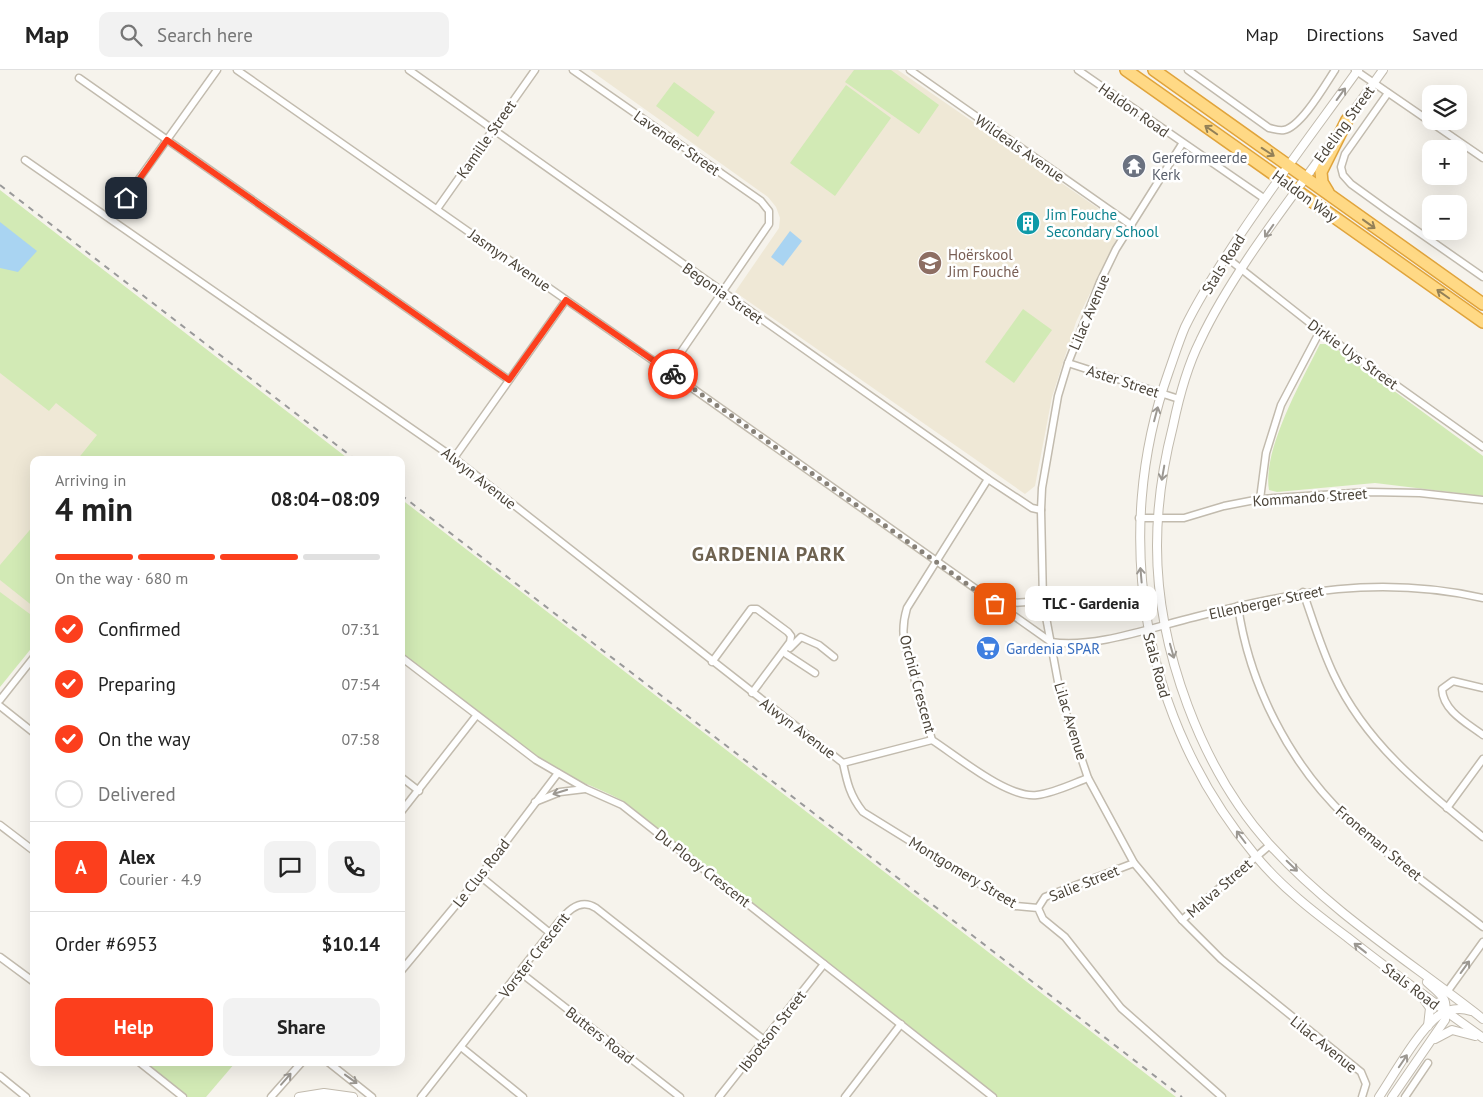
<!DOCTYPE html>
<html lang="en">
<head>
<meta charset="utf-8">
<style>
  :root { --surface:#fff; --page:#f2f2f2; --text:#222; --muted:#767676; --line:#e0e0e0; --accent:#fc3f1d }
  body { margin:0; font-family:"PT Sans",sans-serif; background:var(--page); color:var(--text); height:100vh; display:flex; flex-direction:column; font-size:19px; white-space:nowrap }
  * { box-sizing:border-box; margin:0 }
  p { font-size:16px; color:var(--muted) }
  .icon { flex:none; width:28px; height:28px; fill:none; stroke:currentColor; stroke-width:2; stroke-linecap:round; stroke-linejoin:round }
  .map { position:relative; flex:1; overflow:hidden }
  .side { position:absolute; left:30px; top:386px; width:375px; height:610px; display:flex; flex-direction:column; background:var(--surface); border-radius:10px; box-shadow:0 5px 20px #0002 }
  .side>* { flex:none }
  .buttons { position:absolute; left:1422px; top:15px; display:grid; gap:10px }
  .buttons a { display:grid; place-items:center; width:45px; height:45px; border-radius:10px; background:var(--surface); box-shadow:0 5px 20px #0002; font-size:25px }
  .pin { position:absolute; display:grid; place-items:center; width:42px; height:42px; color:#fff; margin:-21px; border-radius:10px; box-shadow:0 2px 8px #0006 }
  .courier { position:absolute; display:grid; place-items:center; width:50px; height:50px; margin:-25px; border:4px solid #fc3f1d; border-radius:50%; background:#fff; color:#222; box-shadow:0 1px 6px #0007 }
  .bubble { position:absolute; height:35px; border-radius:10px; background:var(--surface); box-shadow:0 5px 20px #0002; font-size:16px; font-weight:600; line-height:35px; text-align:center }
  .headline em { font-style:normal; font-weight:600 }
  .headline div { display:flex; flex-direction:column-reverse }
  .headline { display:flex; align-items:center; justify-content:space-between; height:85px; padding:0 25px }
  h1 { font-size:32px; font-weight:600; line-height:38px }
  .bar { display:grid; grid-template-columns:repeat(4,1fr); gap:8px 5px; align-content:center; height:60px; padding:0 25px }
  .bar i { height:6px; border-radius:4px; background:var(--line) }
  .bar .current { background:var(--accent) }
  .bar p { grid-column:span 4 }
  .line { display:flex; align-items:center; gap:12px; padding:0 25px; border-top:1px solid var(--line) }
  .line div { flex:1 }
  .round { display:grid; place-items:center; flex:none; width:52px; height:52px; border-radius:10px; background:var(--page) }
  ol { padding:0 25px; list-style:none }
  li { display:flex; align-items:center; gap:15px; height:55px }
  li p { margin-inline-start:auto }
  li .icon { padding:5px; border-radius:50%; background:var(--accent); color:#fff; stroke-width:4 }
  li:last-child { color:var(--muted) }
  li i { width:28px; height:28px; border:2px solid var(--line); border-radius:50% }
  .action { display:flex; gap:10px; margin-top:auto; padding:10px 25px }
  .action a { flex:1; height:58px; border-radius:10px; background:var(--accent); color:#fff; font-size:20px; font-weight:600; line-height:58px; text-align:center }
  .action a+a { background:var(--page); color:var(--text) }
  header { display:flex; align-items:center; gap:30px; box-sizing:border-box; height:70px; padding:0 25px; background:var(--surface); border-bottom:1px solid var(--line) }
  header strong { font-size:24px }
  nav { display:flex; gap:28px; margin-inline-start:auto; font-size:18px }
  .search { width:350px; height:45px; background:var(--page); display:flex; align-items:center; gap:12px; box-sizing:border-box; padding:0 18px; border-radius:10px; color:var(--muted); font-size:19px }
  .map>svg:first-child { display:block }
</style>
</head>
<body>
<header>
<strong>Map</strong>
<div class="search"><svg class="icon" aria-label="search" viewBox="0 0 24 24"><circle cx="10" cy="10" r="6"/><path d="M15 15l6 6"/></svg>Search here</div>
<nav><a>Map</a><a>Directions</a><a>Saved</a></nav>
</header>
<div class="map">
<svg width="1483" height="1027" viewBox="0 0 1483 1027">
  <rect width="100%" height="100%" fill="#f6f3ec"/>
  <g fill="#efe8d6">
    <path d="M590 0H898L1115 150 1119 164 1076 252 1052 327 1035 416 1025 424 735 222 779 158 780 148 776 137 768 127Z"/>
    <path d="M0 262 160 390H34V572L0 614Z"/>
  </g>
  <g fill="#d2eab5">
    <path d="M854 0H891L939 35 919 64 845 12Z"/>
    <path d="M674 12 715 42 698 67 656 36Z"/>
    <path d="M846 15 891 48 835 126 790 93Z"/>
    <path d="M0 120 350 390H77L97 365 56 333 49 341 0 303Z"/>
    <path d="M1023 239 1052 260 1014 313 985 292Z"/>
    <path d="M1320 274H1330L1483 386V426L1375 413 1277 422 1269 420C1262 380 1302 310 1320 274Z"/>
    <path d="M401 429 1176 1027H997L623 731C596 716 566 708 540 691L401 582Z"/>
    <path d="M34 455V537L0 510V495Z"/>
    <path d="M0 522 34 547V575L0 617Z"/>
    <path d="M144 993H235L206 1027H188Z"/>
  </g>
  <g fill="#a9d4f2">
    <path d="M0 152 37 181 18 202 0 198Z"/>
    <path d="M790 161 802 171 783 196 771 187Z"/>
  </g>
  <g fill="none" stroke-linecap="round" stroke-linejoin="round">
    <g stroke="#c2bbae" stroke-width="9">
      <g id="minor">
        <path d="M237 0 668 301 1051 572C1094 579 1153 557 1195 547 1295 521 1380 505 1483 528"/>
        <path d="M409 0 988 409 1032 438 1041 440"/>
        <path d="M573 0 761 131 769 141V154L668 301"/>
        <path d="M910 0 1131 155"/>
        <path d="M1078 0 1265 129"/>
        <path d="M1188 0 1269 58C1274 59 1279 61 1284 60 1301 57 1325 15 1335 0"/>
        <path d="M1355 0 1483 88"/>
        <path d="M79 8 509 310"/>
        <path d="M1388 23 1345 84 1341 97 1343 105 1351 114 1387 140 1483 207"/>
        <path d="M1182 74 1116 179 1100 212 1068 293 1058 326 1042 418 1041 440 1043 531 1061 628 1088 708 1134 793 1182 850 1221 889 1361 1002 1366 1014 1362 1027"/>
        <path d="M25 90 454 388 843 693"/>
        <path d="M437 139 535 0"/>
        <path d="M111 148 217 0"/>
        <path d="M1226 187 1320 261 1483 377"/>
        <path d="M1068 293 1179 329"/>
        <path d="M454 388 566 230"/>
        <path d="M988 409 907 538C903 551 902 562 905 576L932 670C957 686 1008 729 1037 725 1054 723 1072 714 1088 708"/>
        <path d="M1260 429 1266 383 1281 335 1320 261"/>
        <path d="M1139 448H1184L1224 436 1260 429 1369 422 1420 423 1483 430"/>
        <path d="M1303 522C1313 550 1321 578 1334 605 1366 674 1425 720 1483 767"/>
        <path d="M995 534 1043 531"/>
        <path d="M1238 536C1249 614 1289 693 1347 748 1389 788 1437 821 1483 857"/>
        <path d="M790 578 801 567 819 575 834 587"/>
        <path d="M786 584 815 603"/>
        <path d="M401 587 536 690 586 719 622 735 993 1027"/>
        <path d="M712 592 751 539H757L788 562 791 566 790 572 752 623"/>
        <path d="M1483 618 1453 611 1442 619C1443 641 1467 653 1483 665"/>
        <path d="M0 630 34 587"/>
        <path d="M0 636 34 663"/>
        <path d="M843 693C847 712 850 726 863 742L1015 836 1038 838 1043 849 1065 867 1121 938 1222 1027"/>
        <path d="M843 693 932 670"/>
        <path d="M401 707 419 721"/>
        <path d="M535 732 560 722 585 719"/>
        <path d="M1447 738 1483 689"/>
        <path d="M401 742 476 646"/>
        <path d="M0 755 34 781"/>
        <path d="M480 806 550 863"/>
        <path d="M1038 838 1045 827 1134 793"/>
        <path d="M1182 850 1270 775"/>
        <path d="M0 887 34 912"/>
        <path d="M401 901 480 806 558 703"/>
        <path d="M521 903 680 1027"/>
        <path d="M1447 922 1483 872"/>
        <path d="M461 977 523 1027"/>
        <path d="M139 992 183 1027"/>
        <path d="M328 992 372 1027"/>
        <path d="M0 1006 26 1027"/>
        <path d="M271 1027 302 992"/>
        <path d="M421 1027 550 863C561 849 576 825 596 838L764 970"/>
        <path d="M719 1027 824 894"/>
        <path d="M845 1027 901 954"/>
        <path d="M1405 1027 1428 993"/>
      </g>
    </g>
    <g stroke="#c2bbae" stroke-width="10">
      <g id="tertiary">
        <path d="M1358 0C1319 54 1279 107 1242 162 1222 192 1201 224 1185 257 1179 271 1174 287 1169 301 1110 466 1143 651 1255 785 1281 817 1315 843 1347 867 1391 902 1437 935 1483 968"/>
        <path d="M1345 53 1383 0"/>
        <path d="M1331 73C1287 134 1232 203 1200 271 1187 297 1179 327 1173 356 1163 395 1157 435 1157 476 1157 578 1201 700 1271 776 1332 843 1412 893 1483 949"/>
        <path d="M1423 928 1430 938 1428 956"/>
        <path d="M1435 969 1452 960 1475 966"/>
        <path d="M299 1027 324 1023 353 1027"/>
        <path d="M1379 1027C1393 1006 1419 960 1438 946 1447 939 1460 937 1471 941"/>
        <path d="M1392 1027 1445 950C1448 927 1443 927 1427 912"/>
      </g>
    </g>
    <g stroke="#e0a43c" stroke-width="14">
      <g id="trunk">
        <path d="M1126 0 1483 252"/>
        <path d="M1154 0 1483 234"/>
        <path d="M1328 122 1322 112 1321 102 1347 50"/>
      </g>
    </g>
    <use href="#minor" stroke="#fff" stroke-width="6"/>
    <use href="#tertiary" stroke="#fff" stroke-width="8"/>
    <use href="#trunk" stroke="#ffd985" stroke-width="11"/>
    <g stroke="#9a9a9a" stroke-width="2" stroke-dasharray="6 6" stroke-linecap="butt">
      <path d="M0 115 356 390"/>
      <path d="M401 425 1182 1027"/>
    </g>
  </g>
  <defs><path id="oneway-shaft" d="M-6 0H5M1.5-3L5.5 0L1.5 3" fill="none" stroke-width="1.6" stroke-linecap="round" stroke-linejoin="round" transform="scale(1.25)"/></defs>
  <g stroke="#9c9892">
    <use href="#oneway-shaft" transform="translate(1341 24) rotate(-54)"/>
    <use href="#oneway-shaft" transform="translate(1269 161) rotate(125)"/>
    <use href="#oneway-shaft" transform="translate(1156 344) rotate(-75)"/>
    <use href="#oneway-shaft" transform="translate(1163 403) rotate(100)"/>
    <use href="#oneway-shaft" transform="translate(1141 505) rotate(-95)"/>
    <use href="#oneway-shaft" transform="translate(1172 581) rotate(74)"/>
    <use href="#oneway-shaft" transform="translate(560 722) rotate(163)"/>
    <use href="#oneway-shaft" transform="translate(1241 767) rotate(-127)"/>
    <use href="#oneway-shaft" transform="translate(1292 796) rotate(44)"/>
    <use href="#oneway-shaft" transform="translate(1360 878) rotate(-142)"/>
    <use href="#oneway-shaft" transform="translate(1465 897) rotate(-54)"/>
    <use href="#oneway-shaft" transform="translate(1403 991) rotate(-56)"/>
    <use href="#oneway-shaft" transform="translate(286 1009) rotate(-49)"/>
    <use href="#oneway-shaft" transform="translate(351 1009) rotate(36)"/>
  </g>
  <g stroke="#938057">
    <use href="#oneway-shaft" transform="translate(1211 60) rotate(-145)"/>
    <use href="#oneway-shaft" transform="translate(1268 82) rotate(33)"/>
    <use href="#oneway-shaft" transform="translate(1369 154) rotate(36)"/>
    <use href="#oneway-shaft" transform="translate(1443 224) rotate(-145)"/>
  </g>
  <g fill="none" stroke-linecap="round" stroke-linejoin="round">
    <path stroke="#878178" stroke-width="5" stroke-dasharray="0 9" d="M673 304 995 534"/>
    <path stroke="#fc3f1d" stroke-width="6" d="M126 128 167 70 509 310 566 230 673 304"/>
  </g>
  <defs>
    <g id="temple-disc" transform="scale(1.25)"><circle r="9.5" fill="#6b7280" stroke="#fff"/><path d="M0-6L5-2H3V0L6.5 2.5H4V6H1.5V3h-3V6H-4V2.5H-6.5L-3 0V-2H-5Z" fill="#fff"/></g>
    <g id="building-disc" transform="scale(1.25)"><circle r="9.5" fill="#0f9aa8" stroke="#fff"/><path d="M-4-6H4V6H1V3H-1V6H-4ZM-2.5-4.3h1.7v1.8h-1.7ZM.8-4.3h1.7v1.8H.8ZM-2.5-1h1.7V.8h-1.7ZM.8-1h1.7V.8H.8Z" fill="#fff"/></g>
    <g id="school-disc" transform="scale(1.25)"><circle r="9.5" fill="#8d6e63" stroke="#fff"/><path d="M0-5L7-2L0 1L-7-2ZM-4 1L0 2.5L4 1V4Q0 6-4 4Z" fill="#fff"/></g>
    <g id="supermarket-disc" transform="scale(1.25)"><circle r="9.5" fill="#3f7fe0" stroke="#fff"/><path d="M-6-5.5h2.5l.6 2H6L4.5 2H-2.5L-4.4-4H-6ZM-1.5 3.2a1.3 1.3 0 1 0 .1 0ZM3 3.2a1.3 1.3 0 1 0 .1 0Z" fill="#fff"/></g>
  </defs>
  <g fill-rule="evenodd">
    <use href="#temple-disc" x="1134" y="96"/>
    <use href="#building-disc" x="1028" y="153"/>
    <use href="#school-disc" x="930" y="193"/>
    <use href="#supermarket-disc" x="988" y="578"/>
  </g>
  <g text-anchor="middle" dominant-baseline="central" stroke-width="5" stroke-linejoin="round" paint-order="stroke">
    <g font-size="15" fill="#4b4439" stroke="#fff">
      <text transform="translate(1134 40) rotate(35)">Haldon Road</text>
      <text transform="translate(1344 54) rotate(-54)">Edeling Street</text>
      <text transform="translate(486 69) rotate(-55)">Kamille Street</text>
      <text transform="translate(677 73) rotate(35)">Lavender Street</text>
      <text transform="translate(1020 78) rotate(35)">Wildeals Avenue</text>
      <text transform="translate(1305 126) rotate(36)">Haldon Way</text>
      <text transform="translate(510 190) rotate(35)">Jasmyn Avenue</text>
      <text transform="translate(1223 194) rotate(-58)">Stals Road</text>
      <text transform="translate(723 223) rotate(35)">Begonia Street</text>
      <text transform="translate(1089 242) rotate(-67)">Lilac Avenue</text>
      <text transform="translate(1353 284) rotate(36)">Dirkie Uys Street</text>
      <text transform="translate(1123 311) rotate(18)">Aster Street</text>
      <text transform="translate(479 408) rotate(38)">Alwyn Avenue</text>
      <text transform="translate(1310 427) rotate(-4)">Kommando Street</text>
      <text transform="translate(1266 532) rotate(-12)">Ellenberger Street</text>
      <text transform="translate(1157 595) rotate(75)">Stals Road</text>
      <text transform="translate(918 614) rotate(75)">Orchid Crescent</text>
      <text transform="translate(1071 651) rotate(73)">Lilac Avenue</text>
      <text transform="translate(798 658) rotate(37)">Alwyn Avenue</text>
      <text transform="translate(1379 773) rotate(40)">Froneman Street</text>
      <text transform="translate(703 798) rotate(38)">Du Plooy Crescent</text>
      <text transform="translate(963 802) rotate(31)">Montgomery Street</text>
      <text transform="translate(481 803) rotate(-52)">Le Clus Road</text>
      <text transform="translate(1084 813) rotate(-22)">Salie Street</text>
      <text transform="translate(1219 818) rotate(-41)">Malva Street</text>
      <text transform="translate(534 885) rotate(-52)">Vorster Crescent</text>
      <text transform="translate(1411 916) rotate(37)">Stals Road</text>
      <text transform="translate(772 961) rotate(-52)">Ibbotson Street</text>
      <text transform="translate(600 965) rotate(38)">Butters Road</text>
      <text transform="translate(1324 974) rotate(39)">Lilac Avenue</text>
    </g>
    <g font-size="15" fill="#5b616d" stroke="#fff" text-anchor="start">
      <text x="1152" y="87">Gereformeerde<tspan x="1152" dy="17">Kerk</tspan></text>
    </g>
    <g font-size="15" fill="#0d838f" stroke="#fff" text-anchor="start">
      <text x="1046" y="144">Jim Fouche<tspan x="1046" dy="17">Secondary School</tspan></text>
    </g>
    <g font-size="15" fill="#785e54" stroke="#fff" text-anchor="start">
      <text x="948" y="184">Hoërskool<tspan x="948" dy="17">Jim Fouché</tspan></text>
    </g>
    <g font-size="15" fill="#366cbe" stroke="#fff" text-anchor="start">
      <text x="1006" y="578">Gardenia SPAR</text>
    </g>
    <g font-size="20" font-weight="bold" letter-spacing="1" fill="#6e6250" stroke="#fff">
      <text x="769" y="484">GARDENIA PARK</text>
    </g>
  </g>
</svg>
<div class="buttons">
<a><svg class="icon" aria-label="layers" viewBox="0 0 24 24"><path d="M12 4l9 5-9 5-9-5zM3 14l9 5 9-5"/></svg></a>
<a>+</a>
<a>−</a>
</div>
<div class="pin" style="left:995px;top:534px;background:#ea580c"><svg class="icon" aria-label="bag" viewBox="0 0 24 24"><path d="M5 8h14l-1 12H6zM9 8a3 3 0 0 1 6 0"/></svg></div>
<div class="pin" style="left:126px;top:128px;background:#1f2937"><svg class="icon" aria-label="home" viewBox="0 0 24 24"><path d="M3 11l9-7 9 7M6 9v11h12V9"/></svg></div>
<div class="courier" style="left:673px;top:304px"><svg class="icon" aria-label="bike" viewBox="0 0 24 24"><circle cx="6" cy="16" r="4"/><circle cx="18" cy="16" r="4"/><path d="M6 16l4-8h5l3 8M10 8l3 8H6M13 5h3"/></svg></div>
<div class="bubble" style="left:1025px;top:516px;width:132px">TLC - Gardenia</div>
<section class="side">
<div class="headline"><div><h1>4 min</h1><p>Arriving in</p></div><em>08:04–08:09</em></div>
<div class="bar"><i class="current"></i><i class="current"></i><i class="current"></i><i></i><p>On the way · 680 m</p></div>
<ol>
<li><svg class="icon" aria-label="check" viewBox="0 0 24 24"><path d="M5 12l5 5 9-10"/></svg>Confirmed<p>07:31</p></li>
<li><svg class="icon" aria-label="check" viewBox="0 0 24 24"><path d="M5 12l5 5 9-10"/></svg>Preparing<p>07:54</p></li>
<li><svg class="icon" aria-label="check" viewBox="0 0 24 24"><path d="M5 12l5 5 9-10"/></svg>On the way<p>07:58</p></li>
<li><i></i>Delivered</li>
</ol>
<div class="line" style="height:90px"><b class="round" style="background:var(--accent);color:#fff">A</b><div><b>Alex</b><p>Courier · 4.9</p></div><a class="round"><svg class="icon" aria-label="chat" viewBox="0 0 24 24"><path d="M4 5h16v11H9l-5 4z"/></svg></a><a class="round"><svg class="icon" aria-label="phone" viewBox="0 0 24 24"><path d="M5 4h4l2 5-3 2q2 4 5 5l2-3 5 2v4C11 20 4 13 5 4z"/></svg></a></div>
<div class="line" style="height:65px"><div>Order #6953</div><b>$10.14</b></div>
<div class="action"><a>Help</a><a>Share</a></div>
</section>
</div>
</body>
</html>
